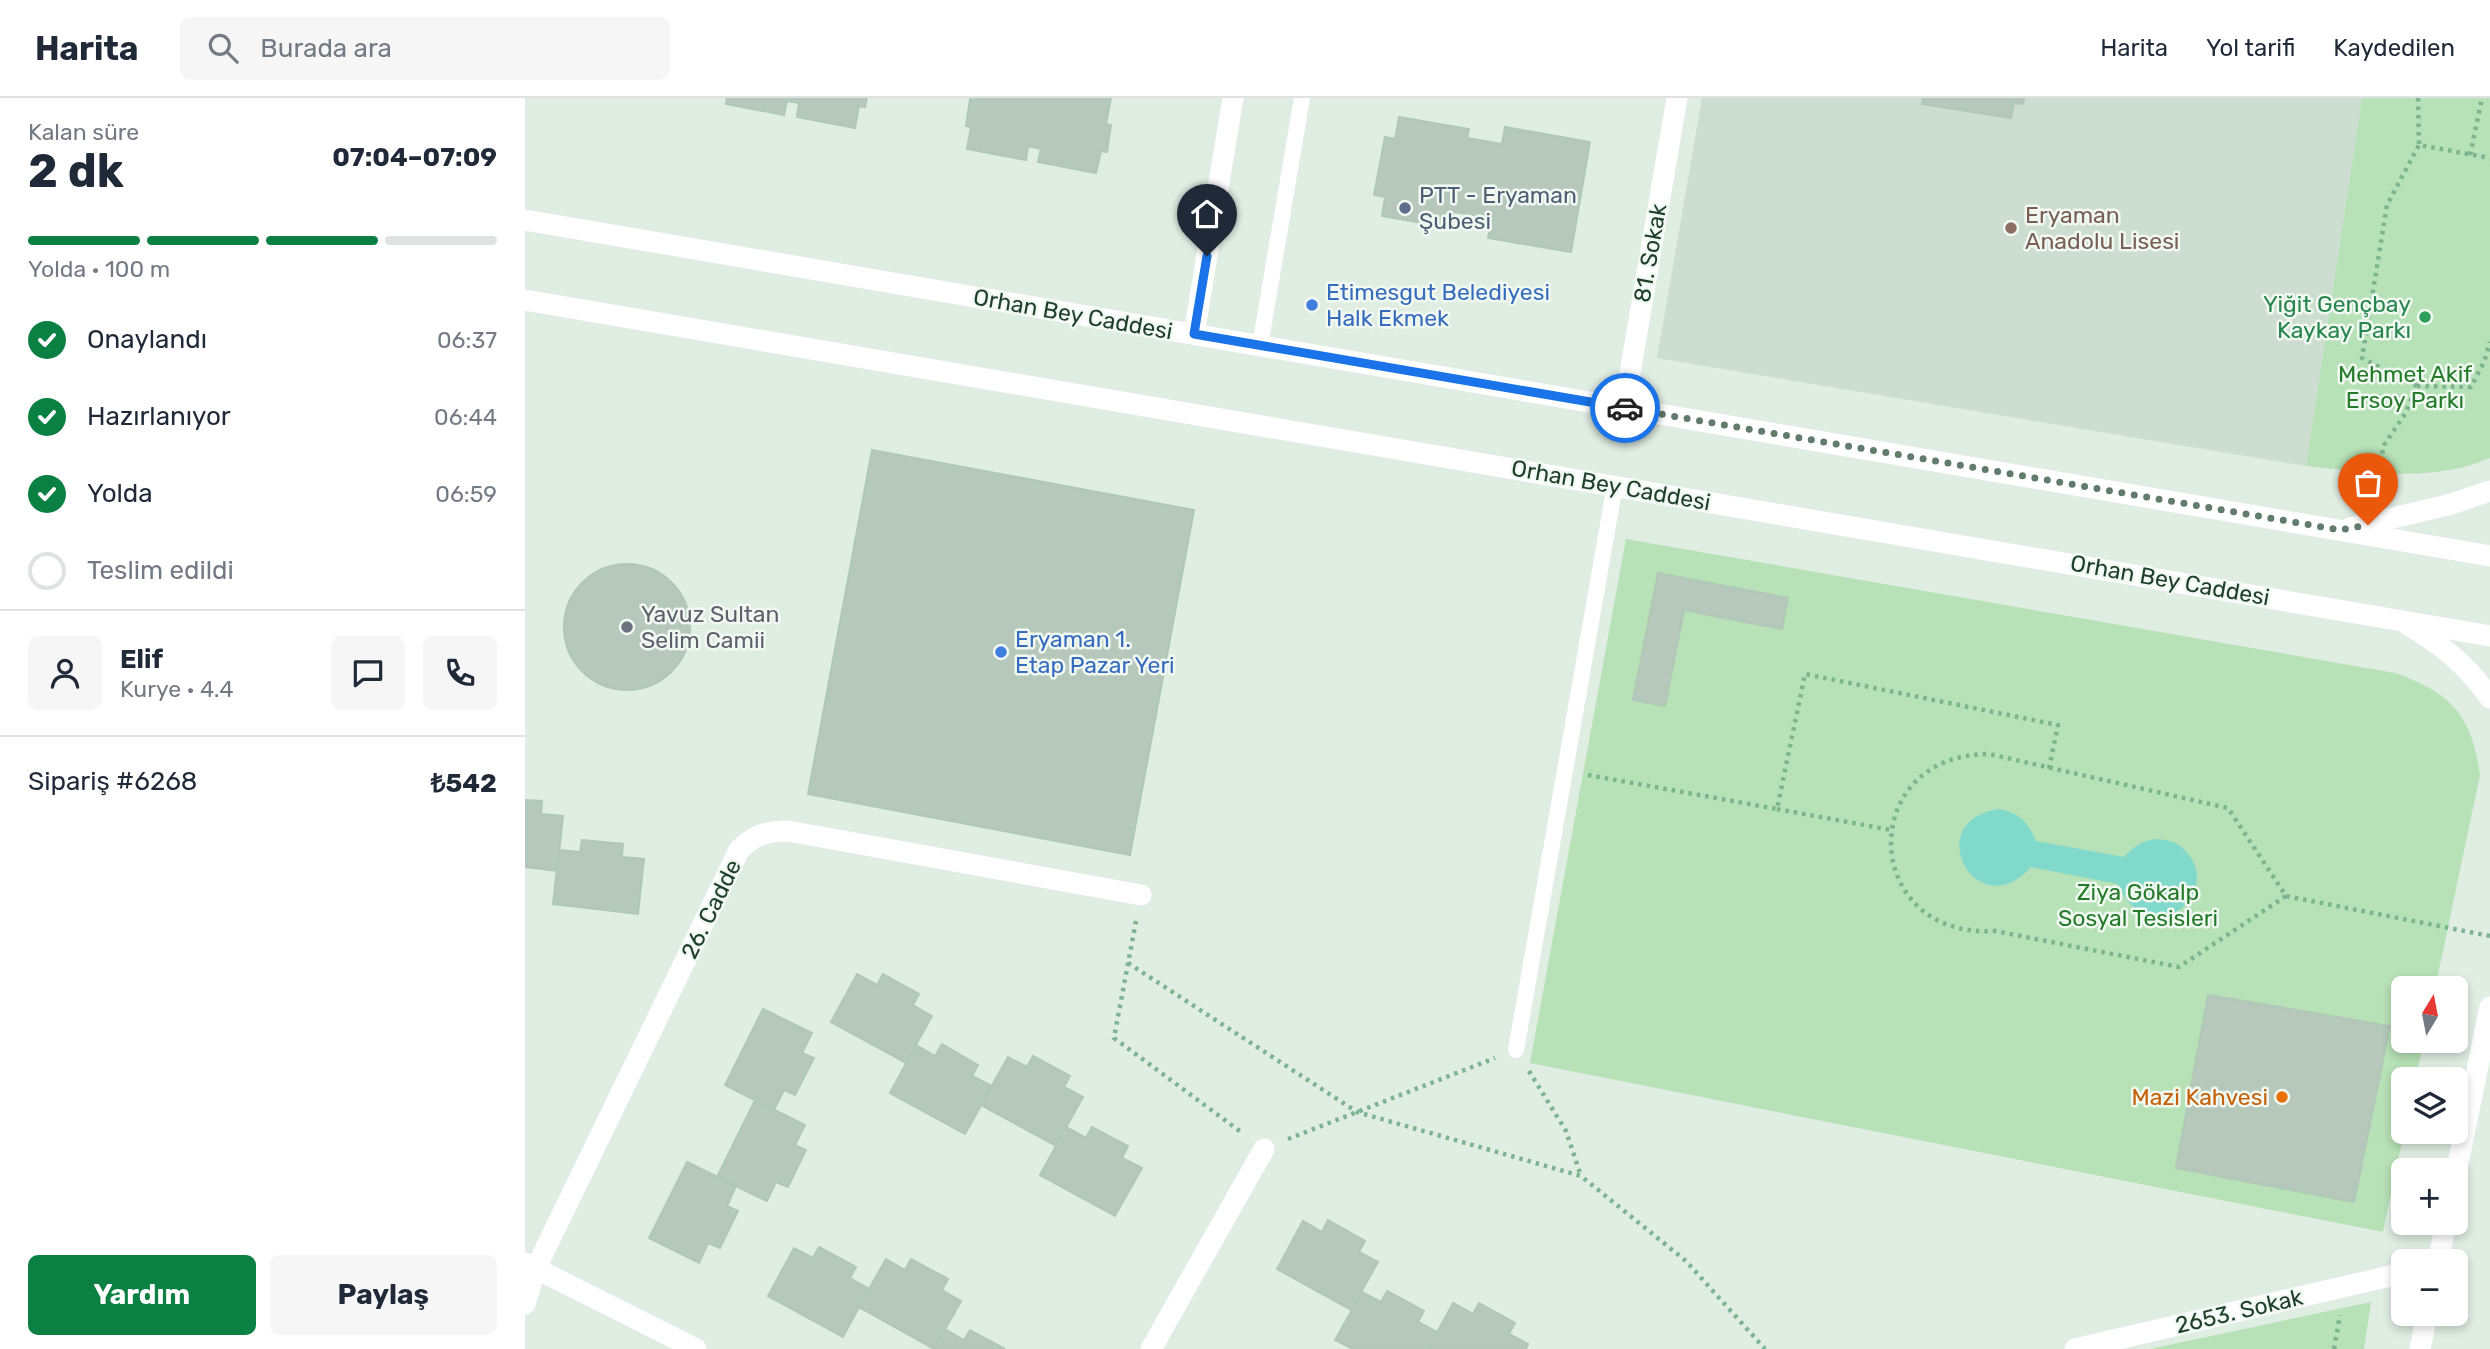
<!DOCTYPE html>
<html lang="tr">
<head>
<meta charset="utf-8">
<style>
  :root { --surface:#fff; --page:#f6f6f7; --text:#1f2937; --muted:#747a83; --line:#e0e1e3; --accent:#0b8043 }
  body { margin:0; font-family:Rubik,sans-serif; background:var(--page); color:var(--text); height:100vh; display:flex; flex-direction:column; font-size:26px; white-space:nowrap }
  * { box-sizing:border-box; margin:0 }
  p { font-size:23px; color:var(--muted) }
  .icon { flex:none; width:38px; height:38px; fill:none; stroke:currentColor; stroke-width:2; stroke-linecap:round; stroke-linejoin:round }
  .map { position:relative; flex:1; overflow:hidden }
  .panel { display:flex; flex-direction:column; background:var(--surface); width:525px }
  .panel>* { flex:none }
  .needle { width:46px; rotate:10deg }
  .fabs { position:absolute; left:1866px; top:878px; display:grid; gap:14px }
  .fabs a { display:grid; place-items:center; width:77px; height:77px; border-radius:10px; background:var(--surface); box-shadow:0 4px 10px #0003; font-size:35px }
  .pin { position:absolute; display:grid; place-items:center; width:60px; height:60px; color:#fff; margin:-72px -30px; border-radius:50% 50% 50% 0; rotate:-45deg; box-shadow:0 0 7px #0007 }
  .pin .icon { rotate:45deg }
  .courier { position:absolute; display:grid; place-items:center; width:70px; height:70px; margin:-35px; border:5px solid #1a73e8; border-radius:50%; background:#fff; color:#222; box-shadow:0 2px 9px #0007 }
  .summary em { font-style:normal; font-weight:700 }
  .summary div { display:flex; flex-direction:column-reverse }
  .summary { display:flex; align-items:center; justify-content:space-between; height:119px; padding:0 28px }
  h1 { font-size:46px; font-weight:700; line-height:52px }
  .bar { display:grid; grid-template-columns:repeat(4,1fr); gap:10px 7px; align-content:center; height:84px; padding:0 28px }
  .bar i { height:9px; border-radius:5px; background:var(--line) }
  .bar .current { background:var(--accent) }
  .bar p { grid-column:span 4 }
  .line { display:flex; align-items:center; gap:18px; padding:0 28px; border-top:2px solid var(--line) }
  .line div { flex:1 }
  .round { display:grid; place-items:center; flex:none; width:74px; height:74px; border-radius:10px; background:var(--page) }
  ol { padding:0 28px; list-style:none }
  li { display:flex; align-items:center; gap:21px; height:77px }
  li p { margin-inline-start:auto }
  li .icon { padding:7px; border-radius:50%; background:var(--accent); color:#fff; stroke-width:4 }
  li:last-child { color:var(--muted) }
  li i { width:38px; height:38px; border:4px solid var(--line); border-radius:50% }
  .button { display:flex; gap:14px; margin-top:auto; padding:14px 28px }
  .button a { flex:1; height:80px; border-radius:10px; background:var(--accent); color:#fff; font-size:28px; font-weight:700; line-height:80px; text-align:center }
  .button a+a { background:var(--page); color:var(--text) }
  header { display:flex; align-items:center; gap:42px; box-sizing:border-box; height:98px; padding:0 35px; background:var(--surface); border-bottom:2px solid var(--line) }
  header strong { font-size:33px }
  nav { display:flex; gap:38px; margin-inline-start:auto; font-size:24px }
  .search { width:490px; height:63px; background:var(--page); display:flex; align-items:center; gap:18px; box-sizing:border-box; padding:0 24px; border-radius:10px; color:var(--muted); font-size:26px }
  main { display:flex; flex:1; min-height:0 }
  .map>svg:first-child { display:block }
</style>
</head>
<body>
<header>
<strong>Harita</strong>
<div class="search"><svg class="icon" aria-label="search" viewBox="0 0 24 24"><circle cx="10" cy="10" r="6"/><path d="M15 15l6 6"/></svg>Burada ara</div>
<nav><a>Harita</a><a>Yol tarifi</a><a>Kaydedilen</a></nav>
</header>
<main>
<section class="panel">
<div class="summary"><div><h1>2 dk</h1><p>Kalan süre</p></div><em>07:04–07:09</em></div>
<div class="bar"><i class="current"></i><i class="current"></i><i class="current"></i><i></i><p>Yolda · 100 m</p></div>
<ol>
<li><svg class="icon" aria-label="check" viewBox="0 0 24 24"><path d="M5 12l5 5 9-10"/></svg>Onaylandı<p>06:37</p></li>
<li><svg class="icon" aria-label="check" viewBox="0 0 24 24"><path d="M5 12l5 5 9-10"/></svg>Hazırlanıyor<p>06:44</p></li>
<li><svg class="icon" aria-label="check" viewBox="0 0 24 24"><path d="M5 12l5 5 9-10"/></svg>Yolda<p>06:59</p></li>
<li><i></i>Teslim edildi</li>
</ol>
<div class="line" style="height:126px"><a class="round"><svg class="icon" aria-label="person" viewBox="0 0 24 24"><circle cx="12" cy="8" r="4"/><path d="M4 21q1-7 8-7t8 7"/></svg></a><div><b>Elif</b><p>Kurye · 4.4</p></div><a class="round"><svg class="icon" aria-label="chat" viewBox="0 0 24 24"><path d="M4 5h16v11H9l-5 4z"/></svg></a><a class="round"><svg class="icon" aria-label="phone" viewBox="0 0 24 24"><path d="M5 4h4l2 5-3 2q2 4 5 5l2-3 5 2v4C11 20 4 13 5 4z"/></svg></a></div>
<div class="line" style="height:91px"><div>Sipariş #6268</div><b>₺542</b></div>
<div class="button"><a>Yardım</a><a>Paylaş</a></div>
</section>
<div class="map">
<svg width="1965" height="1251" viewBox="0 0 1965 1251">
  <rect width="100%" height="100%" fill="#e0ede3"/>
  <path fill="#ceddd1" d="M1177 0H1837L1781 368 1132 260Z"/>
  <g fill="#b7e1b6">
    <path d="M1837 0H1965V360C1908 385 1841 374 1781 368Z"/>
    <path d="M1101 441 1870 575C1926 595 1947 617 1955 677L1910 891H1878V943H1899L1890 982H1878L1879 1034 1858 1134 1005 965Z"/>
    <path d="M1846 1204 1839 1251H1625Z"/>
  </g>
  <path fill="#81d9cb" d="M1473 711C1494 714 1503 724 1511 743L1599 759C1611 746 1623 739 1641 742 1651 744 1658 749 1664 757 1696 799 1623 856 1593 786L1506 769C1452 830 1394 724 1473 711Z"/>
  <g fill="#b5c8bb" stroke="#b1c7b7" stroke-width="2">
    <path d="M202 0H342L340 9 334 8 330 30 272 19 274 5 262 3 259 17 201 6Z"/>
    <path d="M451 0H586L581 26 586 27 582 54 576 53 571 75 513 64 516 51 503 48 501 62 442 51 446 29 441 28 445 1 451 2Z"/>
    <path d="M1398 0H1499L1498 6 1489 5 1486 20 1397 6Z"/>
    <path d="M874 19 944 31 942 40 977 46 980 29 1065 44 1046 154 963 140 967 120 929 114 926 130 857 118 860 99 849 97 860 39 870 41Z"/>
    <path d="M347 352 669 412 605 757 283 696Z"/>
    <circle cx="102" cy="529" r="63"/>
    <path d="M1133 475 1263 500 1257 531 1159 512 1140 608 1108 602Z"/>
    <path d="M0 702 17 703 16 716 38 718 32 773 0 769Z"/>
    <path d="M57 742 98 746 97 759 119 761 113 816 28 806 34 752 55 754Z"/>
    <path d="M332 876 352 887 358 876 394 896 388 907 407 918 381 965 306 924Z"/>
    <path d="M1683 897 1865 928 1829 1104 1651 1070Z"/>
    <path d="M238 911 287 935 277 955 289 960 270 997 259 992 249 1012 200 987Z"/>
    <path d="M417 946 453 967 447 978 467 988 440 1036 365 995 391 947 410 958Z"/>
    <path d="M508 958 545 978 539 989 558 999 531 1048 456 1007 483 959 502 969Z"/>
    <path d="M230 1002 280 1027 270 1047 281 1052 263 1089 251 1084 242 1103 192 1079Z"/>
    <path d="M541 1029 561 1040 567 1029 603 1048 597 1060 617 1070 590 1118 515 1077Z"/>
    <path d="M162 1064 211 1088 202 1108 213 1113 195 1150 183 1145 174 1165 124 1140Z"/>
    <path d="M803 1122 840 1143 834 1154 853 1164 826 1212 752 1171 778 1123 797 1134Z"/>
    <path d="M294 1149 331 1169 325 1180 344 1191 318 1239 243 1198 269 1150 288 1160Z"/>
    <path d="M361 1161 380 1172 386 1161 423 1181 417 1192 436 1203 409 1251 334 1209Z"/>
    <path d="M862 1193 899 1213 893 1224 912 1234 903 1251H828L810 1242 837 1194 856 1204Z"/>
    <path d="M928 1205 948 1216 954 1205 990 1225 984 1236 1003 1246 1001 1251H903Z"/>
    <path d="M420 1231 439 1242 445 1232 480 1251H409Z"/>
  </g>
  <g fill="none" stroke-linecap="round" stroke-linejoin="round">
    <g stroke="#7cb491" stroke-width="4.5" stroke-dasharray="3.5 5" stroke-linecap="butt">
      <path d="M1893 0 1894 47 1965 60"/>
      <path d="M1945 57 1957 0"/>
      <path d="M1892 288 1837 260 1862 107 1894 47"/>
      <path d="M1848 397 1859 347 1880 316 1892 288 1946 289 1959 264 1965 244"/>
      <path d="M1063 677 1252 711 1280 576 1533 627 1524 671"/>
      <path d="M1252 711 1366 732"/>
      <path d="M1761 798 1654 869 1470 833C1335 841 1330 656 1464 656L1703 710 1761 798 1965 838"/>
      <path d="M611 823 589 940 716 1034"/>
      <path d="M603 865 832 1014 1056 1078 1161 1163 1240 1251"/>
      <path d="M1004 973 1041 1033 1056 1078"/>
      <path d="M763 1041 970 960"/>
      <path d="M1809 1251 1815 1217"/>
    </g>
    <g stroke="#fff" stroke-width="16">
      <path d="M735 248 777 0"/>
      <path d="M991 952 1090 387"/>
    </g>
    <g stroke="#fff" stroke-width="21">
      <path d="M669 236 708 0"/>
      <path d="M1099 310 1152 0"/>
      <path d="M626 1251 739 1051"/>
      <path d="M1550 1251 1878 1175"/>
    </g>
    <g stroke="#fff" stroke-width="21">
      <path d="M0 122 1965 458"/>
      <path d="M0 202 1965 538"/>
      <path d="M1825 430 1923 407 1965 393"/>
      <path d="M1883 527C1917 547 1943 568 1965 600"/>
      <path d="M1930 1080 1965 909"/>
      <path d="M1913 1164 1921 1125"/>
      <path d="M0 1165 171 1251"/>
      <path d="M0 1206 11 1170 214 752C229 737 242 733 263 733L616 797"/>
      <path d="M1895 1251 1902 1216"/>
    </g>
  </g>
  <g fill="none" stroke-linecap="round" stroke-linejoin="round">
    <path stroke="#627c6c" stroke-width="7" stroke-dasharray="0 12.6" d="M1100 310 1815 432 1843 427"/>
    <path stroke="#1a73e8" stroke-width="9" d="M682 158 669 236 1100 310"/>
  </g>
  <circle fill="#5c6f8a" stroke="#f1f9f2" stroke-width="2.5" cx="880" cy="110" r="7"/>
  <circle fill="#8d6e63" stroke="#f1f9f2" stroke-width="2.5" cx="1486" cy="130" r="7"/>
  <g fill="#3f7fe0" stroke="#f1f9f2" stroke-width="2.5">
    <circle cx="787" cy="207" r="7"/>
    <circle cx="476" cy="554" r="7"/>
  </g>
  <circle fill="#2e9e5b" stroke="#f1f9f2" stroke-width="2.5" cx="1900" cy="219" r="7"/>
  <circle fill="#6b7280" stroke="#f1f9f2" stroke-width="2.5" cx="102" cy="529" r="7"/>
  <circle fill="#e8710a" stroke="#f1f9f2" stroke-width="2.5" cx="1757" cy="999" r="7"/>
  <g text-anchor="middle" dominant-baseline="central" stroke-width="5" stroke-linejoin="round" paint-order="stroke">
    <g font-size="23" fill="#4e5e75" stroke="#f1f9f2" text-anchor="start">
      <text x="894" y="97">PTT - Eryaman<tspan x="894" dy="26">Şubesi</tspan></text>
    </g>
    <g font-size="23" fill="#785e54" stroke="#f1f9f2" text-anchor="start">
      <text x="1500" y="117">Eryaman<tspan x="1500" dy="26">Anadolu Lisesi</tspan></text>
    </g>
    <g font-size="23" fill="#1e3f2c" stroke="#f1f9f2">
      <text transform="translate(1125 155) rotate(-80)">81. Sokak</text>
      <text transform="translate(548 216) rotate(10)">Orhan Bey Caddesi</text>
      <text transform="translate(1086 387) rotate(10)">Orhan Bey Caddesi</text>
      <text transform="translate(1645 482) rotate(10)">Orhan Bey Caddesi</text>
      <text transform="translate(186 811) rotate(-64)">26. Cadde</text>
      <text transform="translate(1714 1213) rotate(-13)">2653. Sokak</text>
    </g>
    <g font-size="23" fill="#366cbe" stroke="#f1f9f2" text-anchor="start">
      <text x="801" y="194">Etimesgut Belediyesi<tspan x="801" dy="26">Halk Ekmek</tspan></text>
      <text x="490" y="541">Eryaman 1.<tspan x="490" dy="26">Etap Pazar Yeri</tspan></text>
    </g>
    <g font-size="23" fill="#27864d" stroke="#f1f9f2" text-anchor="end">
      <text x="1886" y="206">Yiğit Gençbay<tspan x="1886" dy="26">Kaykay Parkı</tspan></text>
    </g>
    <g font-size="23" fill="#247b2a" stroke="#f1f9f2">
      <text x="1880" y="276">Mehmet Akif<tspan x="1880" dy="26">Ersoy Parkı</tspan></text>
      <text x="1613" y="794">Ziya Gökalp<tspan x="1613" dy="26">Sosyal Tesisleri</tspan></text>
    </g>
    <g font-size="23" fill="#5b616d" stroke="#f1f9f2" text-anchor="start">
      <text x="116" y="516">Yavuz Sultan<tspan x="116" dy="26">Selim Camii</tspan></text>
    </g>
    <g font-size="23" fill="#c56008" stroke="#f1f9f2" text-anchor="end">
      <text x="1743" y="999">Mazi Kahvesi</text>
    </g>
  </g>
</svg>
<div class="fabs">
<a><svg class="needle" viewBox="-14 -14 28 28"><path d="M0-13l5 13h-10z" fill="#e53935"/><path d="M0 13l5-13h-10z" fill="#747a83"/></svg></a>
<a><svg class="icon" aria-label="layers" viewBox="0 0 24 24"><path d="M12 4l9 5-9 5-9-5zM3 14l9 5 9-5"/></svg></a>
<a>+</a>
<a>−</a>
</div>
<div class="pin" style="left:1843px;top:427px;background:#ea580c"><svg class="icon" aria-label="bag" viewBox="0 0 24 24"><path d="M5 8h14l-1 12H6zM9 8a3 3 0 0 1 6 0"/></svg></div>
<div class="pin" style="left:682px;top:158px;background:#1f2937"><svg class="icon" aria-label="home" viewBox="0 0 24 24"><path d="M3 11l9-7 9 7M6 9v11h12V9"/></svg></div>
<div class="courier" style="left:1100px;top:310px"><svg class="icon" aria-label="car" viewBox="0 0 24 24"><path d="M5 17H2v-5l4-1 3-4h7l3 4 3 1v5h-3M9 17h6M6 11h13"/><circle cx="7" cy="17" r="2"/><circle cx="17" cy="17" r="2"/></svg></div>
</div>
</main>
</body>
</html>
